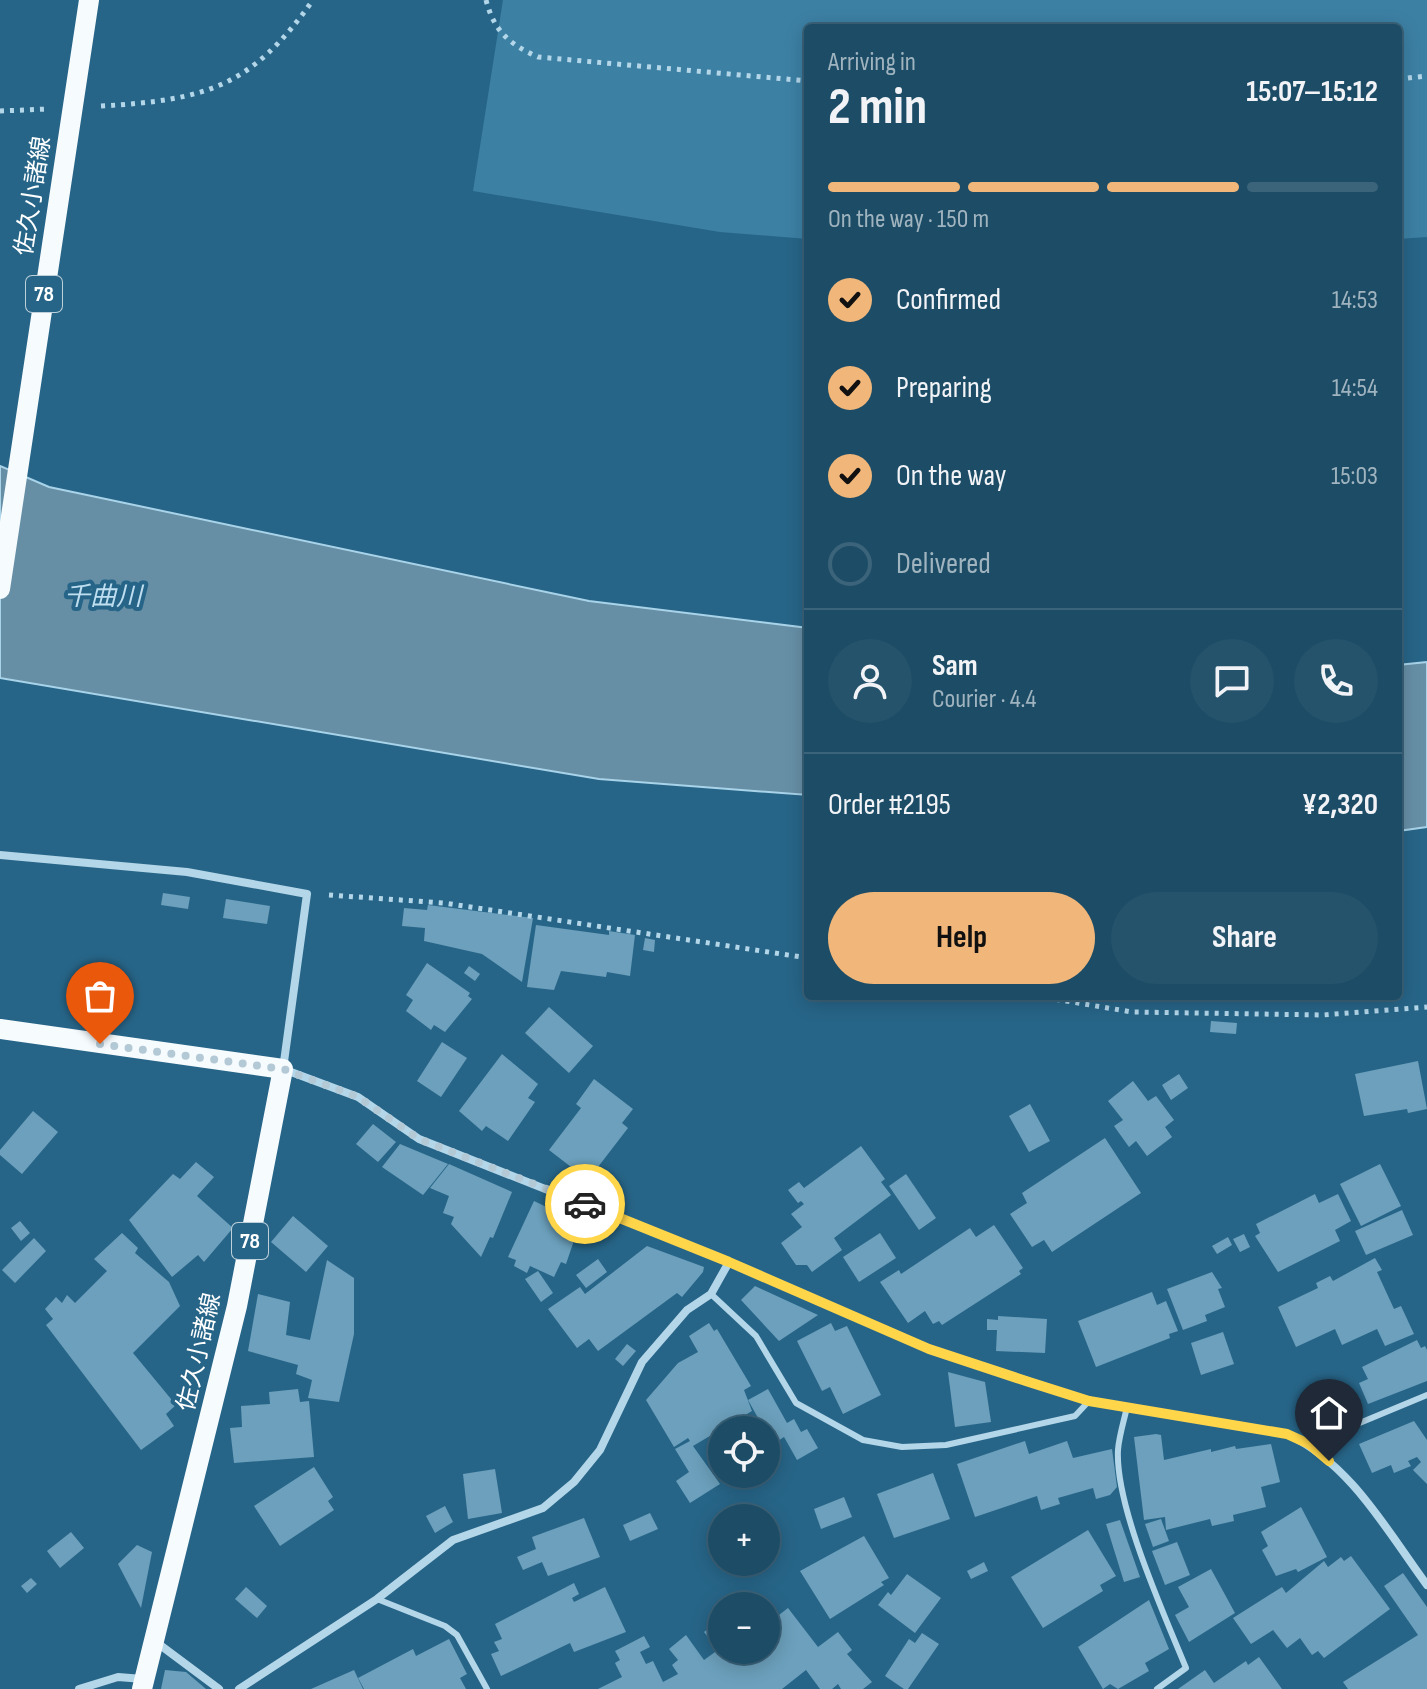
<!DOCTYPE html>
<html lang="en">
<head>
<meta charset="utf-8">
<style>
  :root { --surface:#1d4c66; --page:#25536c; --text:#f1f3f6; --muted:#a0b4bf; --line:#3b637a; --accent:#f1b679 }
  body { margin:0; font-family:"Sofia Sans Condensed","Noto Sans JP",sans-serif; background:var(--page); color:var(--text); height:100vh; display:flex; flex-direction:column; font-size:30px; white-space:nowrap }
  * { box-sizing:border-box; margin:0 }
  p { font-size:26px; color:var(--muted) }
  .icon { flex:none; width:44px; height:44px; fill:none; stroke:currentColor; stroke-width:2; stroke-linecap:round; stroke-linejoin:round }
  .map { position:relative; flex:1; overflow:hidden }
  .side { position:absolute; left:804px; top:24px; width:598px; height:976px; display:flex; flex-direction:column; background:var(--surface); border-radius:8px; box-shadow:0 4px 20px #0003,0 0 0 2px var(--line) }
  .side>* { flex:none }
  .fabs { position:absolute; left:708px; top:1416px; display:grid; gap:16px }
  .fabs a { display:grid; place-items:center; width:72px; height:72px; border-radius:50%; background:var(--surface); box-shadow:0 4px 20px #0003,0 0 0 2px var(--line); font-size:40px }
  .pin { position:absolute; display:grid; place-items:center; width:68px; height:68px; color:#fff; margin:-82px -34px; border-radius:50% 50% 50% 0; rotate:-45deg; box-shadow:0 0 8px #0007 }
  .pin .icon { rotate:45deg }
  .courier { position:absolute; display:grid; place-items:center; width:80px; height:80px; margin:-40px; border:6px solid #ffd54a; border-radius:50%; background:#fff; color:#222; box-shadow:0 2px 10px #0007 }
  .headline em { font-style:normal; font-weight:700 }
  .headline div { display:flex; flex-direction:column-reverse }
  .headline { display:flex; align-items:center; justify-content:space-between; height:136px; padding:0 24px }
  h1 { font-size:52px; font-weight:700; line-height:60px }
  .bar { display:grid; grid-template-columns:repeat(4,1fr); gap:12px 8px; align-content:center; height:96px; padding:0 24px }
  .bar i { height:10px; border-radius:6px; background:var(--line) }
  .bar .selected { background:var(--accent) }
  .bar p { grid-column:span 4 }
  .line { display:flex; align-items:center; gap:20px; padding:0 24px; border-top:2px solid var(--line) }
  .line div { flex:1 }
  .round { display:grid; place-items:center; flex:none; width:84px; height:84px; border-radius:42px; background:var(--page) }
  ol { padding:0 24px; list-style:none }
  li { display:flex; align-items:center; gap:24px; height:88px }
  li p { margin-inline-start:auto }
  li .icon { padding:8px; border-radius:50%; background:var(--accent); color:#111; stroke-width:4 }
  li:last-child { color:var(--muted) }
  li i { width:44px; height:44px; border:4px solid var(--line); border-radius:50% }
  .button { display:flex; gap:16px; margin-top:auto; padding:16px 24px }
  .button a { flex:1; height:92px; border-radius:48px; background:var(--accent); color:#111; font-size:32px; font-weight:700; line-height:92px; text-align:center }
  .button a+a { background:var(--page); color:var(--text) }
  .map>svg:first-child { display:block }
</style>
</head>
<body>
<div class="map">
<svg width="1427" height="1689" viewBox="0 0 1427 1689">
  <rect width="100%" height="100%" fill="#276588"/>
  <path fill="#3c80a4" d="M503 0H1427V237L1398 239V28H808V239L720 232 473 191Z"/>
  <g fill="#668fa6" stroke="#a8d3e9" stroke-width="2">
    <path d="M0 466 49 487 589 601 808 628V795L599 779 0 678Z"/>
    <path d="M1427 662V827L1398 831V665Z"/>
  </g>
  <g fill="#6ca0bc">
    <path d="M163 893 190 897 188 909 161 905Z"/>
    <path d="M226 899 270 906 267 924 223 918Z"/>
    <path d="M428 905 533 918 522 982 482 954 424 941 425 928 402 926 404 908 427 910Z"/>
    <path d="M536 925 609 935V931L635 935 630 976 607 972 606 977 561 971 554 990 527 987Z"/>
    <path d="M645 938 655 940 654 952 643 950Z"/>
    <path d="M427 963 470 993 468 996 472 999 445 1032 434 1025 431 1030 406 1011 413 1000 406 995Z"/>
    <path d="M469 966 480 974 475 981 464 973Z"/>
    <path d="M549 1007 593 1046 569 1073 525 1033Z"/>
    <path d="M1211 1021 1237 1023 1236 1034 1210 1032Z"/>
    <path d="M442 1042 467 1058 441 1097 417 1081Z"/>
    <path d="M502 1054 538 1084 528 1098 535 1102 508 1141 486 1126 482 1131 459 1111Z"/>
    <path d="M1418 1061 1427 1109 1408 1113 1407 1109 1364 1116 1355 1074Z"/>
    <path d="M1179 1074 1188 1088 1171 1100 1162 1085Z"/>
    <path d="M594 1079 633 1109 622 1123 628 1128 588 1180 549 1150 581 1108 576 1104Z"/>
    <path d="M1133 1081 1148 1101 1156 1096 1174 1120 1165 1127 1172 1137 1147 1156 1136 1141 1129 1147 1114 1126 1123 1120 1108 1101Z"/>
    <path d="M1030 1104 1050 1141 1029 1152 1009 1116Z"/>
    <path d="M33 1111 58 1132 22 1174 0 1155V1150Z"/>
    <path d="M373 1124 396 1142 378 1162 356 1144Z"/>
    <path d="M1105 1138 1141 1193 1052 1252 1044 1240 1032 1247 1010 1214 1027 1203 1022 1193Z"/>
    <path d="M400 1144 448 1164 423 1195 382 1167Z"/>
    <path d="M861 1146 885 1179 881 1182 891 1195 834 1238 842 1250 812 1272 807 1265H796L781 1243 802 1227 791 1214 804 1204 801 1201 798 1203 788 1190 799 1182 804 1188Z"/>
    <path d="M196 1162 214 1177 197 1196 233 1228 204 1262 198 1255 172 1277 129 1220 173 1174 180 1179Z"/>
    <path d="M449 1164 512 1192 493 1238 490 1237 481 1257 451 1224 454 1217 443 1213 449 1196 430 1188Z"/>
    <path d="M1380 1164 1401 1206 1361 1226 1340 1184Z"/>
    <path d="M906 1174 936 1218 919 1230 889 1186Z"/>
    <path d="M1315 1194 1319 1203 1338 1194 1351 1221 1335 1230 1340 1241 1278 1272 1255 1236 1260 1233 1256 1224Z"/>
    <path d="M534 1201 580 1223 566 1264 561 1262 554 1277 530 1266 527 1273 514 1266 516 1260 508 1257Z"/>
    <path d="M1402 1210 1413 1235 1366 1255 1355 1231Z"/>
    <path d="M293 1216 328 1246 306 1272 271 1242Z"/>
    <path d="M20 1221 30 1233 21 1241 11 1228Z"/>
    <path d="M994 1225 1023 1268 1019 1271 1021 1274 942 1325 939 1321 933 1324 925 1311 908 1323 880 1282 899 1270 901 1274 970 1228 976 1237Z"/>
    <path d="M122 1233 138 1248 135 1253 169 1282 180 1306 133 1353 176 1405 166 1414 174 1426 141 1450 46 1325 53 1319 45 1309 56 1297 62 1303 67 1295 75 1303 107 1271 94 1259Z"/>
    <path d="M880 1233 896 1258 859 1282 843 1257Z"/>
    <path d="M1244 1234 1250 1247 1240 1252 1233 1239Z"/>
    <path d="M1228 1237 1232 1245 1217 1254 1212 1246Z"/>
    <path d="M34 1238 46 1251 15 1283 2 1270Z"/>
    <path d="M647 1246 704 1267 703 1272 682 1297 677 1293 598 1351 589 1339 577 1348 548 1309 580 1287 585 1294Z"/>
    <path d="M1375 1258 1382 1270 1377 1272 1394 1309 1401 1306 1414 1334 1385 1346 1377 1329 1342 1345 1335 1329 1296 1347 1278 1307 1318 1288 1316 1283 1330 1276 1333 1281Z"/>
    <path d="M598 1259 607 1272 586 1288 576 1275Z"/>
    <path d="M327 1260 354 1278V1334L339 1402 308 1398 312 1380 296 1374 298 1365 248 1351 258 1294 290 1302 286 1335 310 1340Z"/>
    <path d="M538 1271 553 1293 541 1302 525 1279Z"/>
    <path d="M1212 1272 1222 1288 1218 1289 1225 1307 1205 1315 1207 1321 1183 1330 1167 1289Z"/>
    <path d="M755 1286 818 1315 779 1341 741 1300Z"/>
    <path d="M1152 1292 1157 1305 1166 1301 1178 1331 1169 1334 1170 1338 1096 1367 1078 1321Z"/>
    <path d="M998 1316 1047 1319 1045 1353 996 1351 997 1330H987V1319L998 1320Z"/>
    <path d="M709 1323 714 1331 717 1329 751 1386 744 1390 752 1411 693 1446 720 1484 690 1503 676 1481 689 1472 675 1449 690 1441 688 1438 674 1447 646 1400 678 1363 698 1352 689 1336Z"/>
    <path d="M831 1323 835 1331 847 1326 881 1395 843 1414 830 1387 822 1391 797 1341Z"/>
    <path d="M1223 1332 1234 1364 1201 1375 1191 1343Z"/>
    <path d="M1417 1340 1421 1348 1425 1346 1427 1350V1381L1368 1404 1359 1383 1368 1379 1362 1367Z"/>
    <path d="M627 1344 636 1351 623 1366 615 1359Z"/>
    <path d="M948 1372 985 1382 991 1422 955 1427Z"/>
    <path d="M298 1389 300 1402 309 1401 314 1457 234 1463 230 1428 242 1427 241 1406 270 1404 269 1392Z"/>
    <path d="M768 1389 787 1423 794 1419 801 1432 807 1429 818 1448 797 1460 784 1437 778 1441 772 1431 767 1434 748 1400Z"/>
    <path d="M1414 1421 1427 1440V1484L1413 1470 1421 1462 1417 1457 1408 1461 1411 1466 1394 1473 1391 1465 1372 1473 1359 1444Z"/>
    <path d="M1156 1434 1161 1435 1164 1460 1211 1449V1452L1235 1446 1236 1449 1271 1444 1280 1482 1261 1487 1266 1507 1233 1515 1234 1521 1212 1526 1210 1519 1166 1530 1165 1517 1144 1520 1134 1437Z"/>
    <path d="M1025 1441 1029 1454 1067 1441 1073 1458 1112 1449 1117 1487 1110 1495 1096 1499 1093 1488 1058 1498 1060 1504 1041 1510 1037 1496 975 1517 957 1464Z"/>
    <path d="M314 1467 333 1497 328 1501 334 1510 280 1546 254 1506Z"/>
    <path d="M495 1469 502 1513 468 1519 463 1474Z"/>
    <path d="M933 1473 950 1519 894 1538 877 1494Z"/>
    <path d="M844 1497 852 1517 821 1529 814 1509Z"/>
    <path d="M445 1506 453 1522 435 1533 426 1516Z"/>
    <path d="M1301 1507 1327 1557 1298 1572 1296 1569 1276 1576 1262 1550 1268 1546 1261 1532Z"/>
    <path d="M650 1513 658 1529 630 1541 623 1525Z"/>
    <path d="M584 1518 600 1557 548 1576 542 1562 523 1570 517 1557 536 1549 532 1537Z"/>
    <path d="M1161 1519 1169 1541 1153 1547 1145 1524Z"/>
    <path d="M1120 1520 1140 1577 1124 1582 1106 1524Z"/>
    <path d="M1088 1530 1116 1576 1100 1585 1103 1591 1043 1628 1011 1577Z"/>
    <path d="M71 1532 84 1548 60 1568 47 1551Z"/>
    <path d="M864 1536 889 1578 881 1582 884 1585 830 1619 800 1571Z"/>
    <path d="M1177 1542 1190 1575 1165 1585 1152 1551Z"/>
    <path d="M137 1545 152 1552 141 1608 118 1564Z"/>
    <path d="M1351 1556 1390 1609 1324 1658 1318 1651 1312 1655 1300 1638 1287 1648 1273 1630 1251 1644 1233 1618 1282 1587 1286 1593 1324 1561 1328 1567 1341 1557 1344 1561Z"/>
    <path d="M984 1562 988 1571 971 1579 967 1571Z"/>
    <path d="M1211 1569 1235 1613 1189 1642 1175 1615 1189 1607 1178 1587Z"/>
    <path d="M1403 1573 1427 1607V1689H1348L1343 1682 1418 1635 1384 1586Z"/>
    <path d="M907 1574 941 1598 915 1633 878 1605 888 1592 891 1595Z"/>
    <path d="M31 1578 37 1584 27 1593 21 1586Z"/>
    <path d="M574 1583 579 1594 572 1598 574 1602 605 1587 626 1632 574 1652 570 1643 501 1676 491 1654 499 1651 494 1642 502 1639 495 1624Z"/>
    <path d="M246 1587 267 1606 257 1618 235 1599Z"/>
    <path d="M1149 1600 1169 1649 1145 1663 1149 1671 1118 1689 1110 1684 1103 1689 1078 1647Z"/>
    <path d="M788 1608 818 1647 838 1632 852 1650 847 1654 872 1682 863 1689H841L838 1684 832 1689H820L806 1670 782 1689H598L622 1677 615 1663 620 1660 615 1651 644 1636 650 1647 640 1652 646 1664 653 1661 663 1682 678 1674 672 1665 678 1660 669 1649 686 1635 704 1660 722 1647V1650H766V1625Z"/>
    <path d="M722 1618V1642L715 1646 704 1632Z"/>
    <path d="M922 1633 939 1644 908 1689H904L885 1676 909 1639 915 1643Z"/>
    <path d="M449 1639 467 1674 460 1678 466 1689H364L358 1678 413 1649 416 1656Z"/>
    <path d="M1259 1657 1282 1689H1178L1205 1670 1214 1683 1246 1661 1248 1665Z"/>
    <path d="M165 1670 186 1672 206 1689H161Z"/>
    <path d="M354 1670 363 1689H311Z"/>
  </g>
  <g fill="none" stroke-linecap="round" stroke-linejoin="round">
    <g stroke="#b3d6e9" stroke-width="5" stroke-dasharray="4 6" stroke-linecap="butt">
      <path d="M486 0C494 31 509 44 538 57L808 81"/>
      <path d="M1398 79 1427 76"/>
      <path d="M101 106C205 100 251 88 313 0"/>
      <path d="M0 111 47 109"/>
      <path d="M329 895 444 903 808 958"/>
      <path d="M1036 996 1132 1012 1323 1015 1427 1007"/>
    </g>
    <g stroke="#b3d6e9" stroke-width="6">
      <path d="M711 1294 756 1336 796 1403 863 1440 902 1447 946 1445 1075 1416 1089 1401"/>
      <path d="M1127 1407C1124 1421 1119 1436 1118 1450 1115 1506 1164 1614 1186 1668L1157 1689"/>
      <path d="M1309 1444 1427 1395"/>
      <path d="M377 1599 445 1626 457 1635 487 1689"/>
    </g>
    <g stroke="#b3d6e9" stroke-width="8">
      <path d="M0 855 187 872 307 894 283 1069 358 1097 419 1139 729 1262 929 1349 1089 1401 1287 1434C1351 1464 1387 1531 1427 1585"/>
      <path d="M156 1642 219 1689"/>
      <path d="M79 1689 118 1677 143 1679"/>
      <path d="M239 1689 377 1599 453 1540 543 1508 574 1482 600 1450 642 1362 687 1310 711 1294 729 1262"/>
    </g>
    <path stroke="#f6fbfe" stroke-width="20" d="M0 1029 283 1069 237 1306 142 1689"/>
    <path stroke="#f6fbfe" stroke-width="20" d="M0 589 89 0"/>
  </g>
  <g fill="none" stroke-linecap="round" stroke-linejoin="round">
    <path stroke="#b3c9d5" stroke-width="8" stroke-dasharray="0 14.4" d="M100 1044 283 1069 358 1097 419 1139 585 1204"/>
    <path stroke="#ffd54a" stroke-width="10" d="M585 1204 729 1262 929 1349 1029 1382 1089 1401 1287 1434 1309 1444 1329 1461"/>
  </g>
  <g text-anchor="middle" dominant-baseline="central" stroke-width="8" stroke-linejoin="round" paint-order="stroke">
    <g fill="#276588" stroke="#bed1db" stroke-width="2">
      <rect x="26" y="276" width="36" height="36" rx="6"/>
      <rect x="232" y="1223" width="36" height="36" rx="6"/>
    </g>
    <g font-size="22" font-weight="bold" fill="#fff">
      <text x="44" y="294">78</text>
      <text x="250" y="1241">78</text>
    </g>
    <g font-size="24" fill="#fff" stroke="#276588">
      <text transform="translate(33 196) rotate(-81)">佐久小諸線</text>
      <text transform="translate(199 1352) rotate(-77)">佐久小諸線</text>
    </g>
    <g font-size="26" font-style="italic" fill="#bfdff0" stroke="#276588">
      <text x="103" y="597">千曲川</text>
    </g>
  </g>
</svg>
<div class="fabs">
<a><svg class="icon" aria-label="locate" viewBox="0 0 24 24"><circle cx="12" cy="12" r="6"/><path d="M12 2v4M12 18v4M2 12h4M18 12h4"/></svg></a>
<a>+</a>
<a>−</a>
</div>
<div class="pin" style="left:100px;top:1044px;background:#ea580c"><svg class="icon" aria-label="bag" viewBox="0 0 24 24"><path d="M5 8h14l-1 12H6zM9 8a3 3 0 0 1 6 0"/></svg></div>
<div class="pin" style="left:1329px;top:1461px;background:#1f2937"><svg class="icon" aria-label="home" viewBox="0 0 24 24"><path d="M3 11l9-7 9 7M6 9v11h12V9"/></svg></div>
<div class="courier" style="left:585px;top:1204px"><svg class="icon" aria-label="car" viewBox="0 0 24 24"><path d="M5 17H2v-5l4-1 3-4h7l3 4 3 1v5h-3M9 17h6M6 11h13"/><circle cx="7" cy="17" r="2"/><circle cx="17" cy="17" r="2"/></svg></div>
<section class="side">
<div class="headline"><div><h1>2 min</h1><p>Arriving in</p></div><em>15:07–15:12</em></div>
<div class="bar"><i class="selected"></i><i class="selected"></i><i class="selected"></i><i></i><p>On the way · 150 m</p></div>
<ol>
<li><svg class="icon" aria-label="check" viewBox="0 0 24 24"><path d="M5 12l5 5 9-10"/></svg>Confirmed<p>14:53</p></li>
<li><svg class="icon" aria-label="check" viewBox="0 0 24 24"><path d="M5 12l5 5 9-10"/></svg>Preparing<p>14:54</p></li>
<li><svg class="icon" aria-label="check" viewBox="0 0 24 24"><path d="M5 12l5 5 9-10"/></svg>On the way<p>15:03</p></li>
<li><i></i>Delivered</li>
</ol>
<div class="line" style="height:144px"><a class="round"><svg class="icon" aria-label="person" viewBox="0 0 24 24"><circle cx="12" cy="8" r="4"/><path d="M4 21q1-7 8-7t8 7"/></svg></a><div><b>Sam</b><p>Courier · 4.4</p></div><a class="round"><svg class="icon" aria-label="chat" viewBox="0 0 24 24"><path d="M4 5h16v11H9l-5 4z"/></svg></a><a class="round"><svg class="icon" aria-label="phone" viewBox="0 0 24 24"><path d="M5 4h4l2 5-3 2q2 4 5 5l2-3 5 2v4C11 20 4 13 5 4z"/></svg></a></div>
<div class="line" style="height:104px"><div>Order #2195</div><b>¥2,320</b></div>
<div class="button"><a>Help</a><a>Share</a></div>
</section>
</div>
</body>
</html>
